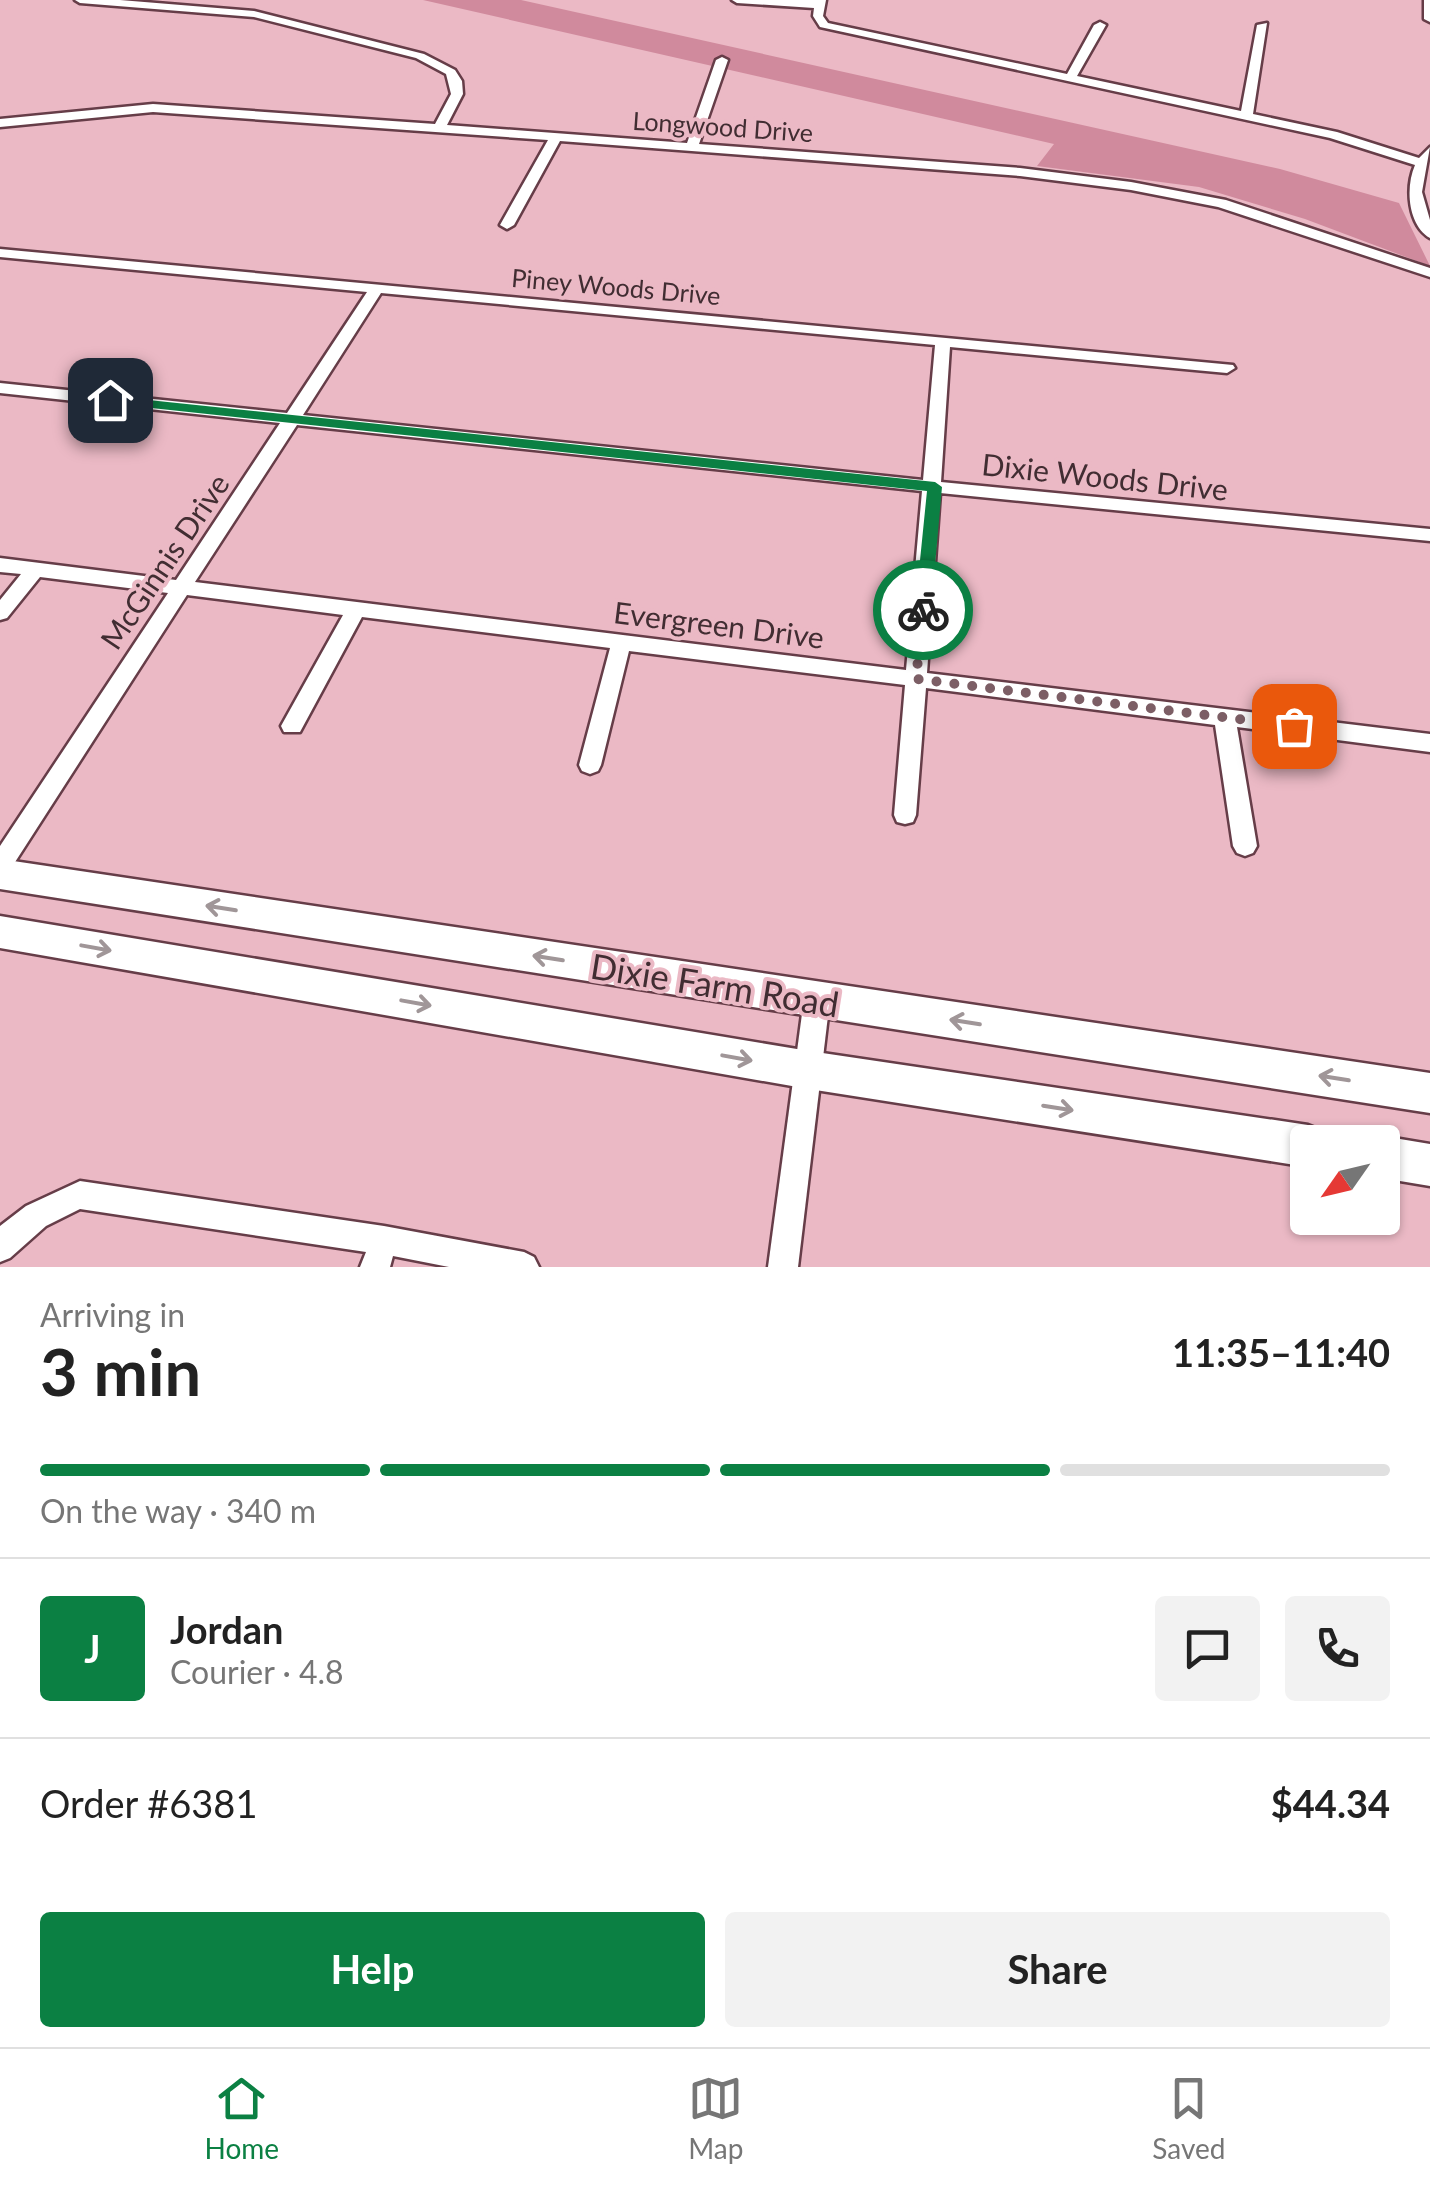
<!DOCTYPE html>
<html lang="en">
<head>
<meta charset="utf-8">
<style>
  :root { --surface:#fff; --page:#f2f2f2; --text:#222; --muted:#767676; --line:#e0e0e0; --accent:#0b8043 }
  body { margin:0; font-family:Lato,sans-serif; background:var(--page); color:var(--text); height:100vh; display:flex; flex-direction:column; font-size:38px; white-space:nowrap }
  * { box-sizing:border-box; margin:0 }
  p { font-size:32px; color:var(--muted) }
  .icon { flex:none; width:55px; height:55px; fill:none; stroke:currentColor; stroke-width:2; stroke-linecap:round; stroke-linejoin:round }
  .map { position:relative; height:1267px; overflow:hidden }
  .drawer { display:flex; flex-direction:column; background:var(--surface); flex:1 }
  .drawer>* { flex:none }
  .needle { width:65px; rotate:236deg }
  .controls { position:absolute; left:1290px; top:1125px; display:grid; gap:20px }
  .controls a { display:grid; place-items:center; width:110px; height:110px; border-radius:10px; background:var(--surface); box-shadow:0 2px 8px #0004; font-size:50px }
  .pin { position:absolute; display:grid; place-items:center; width:85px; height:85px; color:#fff; margin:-42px; border-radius:20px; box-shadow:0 5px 15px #0006 }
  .courier { position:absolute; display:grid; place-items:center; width:100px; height:100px; margin:-50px; border:8px solid #0b8043; border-radius:50%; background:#fff; color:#222; box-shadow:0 2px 12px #0007 }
  .headline em { font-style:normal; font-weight:700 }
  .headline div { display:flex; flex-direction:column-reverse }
  .headline { display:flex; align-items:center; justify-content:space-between; height:170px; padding:0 40px }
  h1 { font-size:65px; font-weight:700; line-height:75px }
  .bar { display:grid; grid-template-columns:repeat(4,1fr); gap:15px 10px; align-content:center; height:120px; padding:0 40px }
  .bar i { height:12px; border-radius:8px; background:var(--line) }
  .bar .selected { background:var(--accent) }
  .bar p { grid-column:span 4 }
  .line { display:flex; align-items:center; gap:25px; padding:0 40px; border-top:2px solid var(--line) }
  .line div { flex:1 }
  .round { display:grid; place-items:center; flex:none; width:105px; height:105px; border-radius:10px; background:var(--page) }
  .action { display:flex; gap:20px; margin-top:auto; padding:20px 40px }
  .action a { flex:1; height:115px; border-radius:10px; background:var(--accent); color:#fff; font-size:40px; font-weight:700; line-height:115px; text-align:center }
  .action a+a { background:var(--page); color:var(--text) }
  .tabs { display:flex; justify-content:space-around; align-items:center; height:140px; border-top:2px solid var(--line); background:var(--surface); font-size:28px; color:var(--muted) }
  .tabs a { display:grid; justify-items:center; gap:5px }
  .tabs .selected { color:var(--accent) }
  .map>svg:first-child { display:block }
</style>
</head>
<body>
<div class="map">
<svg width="1430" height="1267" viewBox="0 0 1430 1267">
  <rect width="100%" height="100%" fill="#ebb9c5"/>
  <path fill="#d08a9d" d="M423 0H521L1280 169 1399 203 1430 266 1305 219 1199 187 1037 166 1054 144Z"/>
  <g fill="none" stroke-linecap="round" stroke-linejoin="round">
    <g stroke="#663d48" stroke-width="5">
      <g id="street">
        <path d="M75 0H120L254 11 424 54 455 70 462 81 463 94 447 125 687 143 716 60 722 57 728 60 699 144 1020 168 1131 182 1226 200 1430 268V277L1218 207 1131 190 1020 176 560 141 514 225 507 229 500 225 548 140 153 112 0 127V119L153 104 435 124 451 94 446 74 416 58 254 17 80 3Z"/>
        <path d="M732 0H826L823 16 828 23 1067 74 1094 25 1100 22 1106 25 1077 76 1241 111 1257 25 1267 23 1253 114 1337 132 1419 158 1430 147 1422 192 1430 220V238C1408 225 1405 188 1415 165L1330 138 820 27 813 16 814 8 737 3Z"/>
        <path d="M1424 0H1430V22L1424 19Z"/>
        <path d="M0 249 1233 365 1235 368 1227 373 950 347 941 482 1430 529V541L940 493 927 673 1430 734V752L1237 727 1257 846 1253 853 1245 856 1237 853 1233 846 1215 725 926 688 916 815 913 822 905 824 897 822 894 815 905 685 629 651 601 765 598 771 590 774 582 771 579 765 610 648 362 617 300 732H284L281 726 343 615 187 595 8 873 0 876V846L168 593 40 577 7 618 0 620V600L21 574 0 572V558L176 580 280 423 0 393V383L287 413 367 292 0 257ZM381 293 935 345 923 480 303 415ZM297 425 922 491 906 670 195 582Z"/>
        <path d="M817 987 826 991 830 999 798 1267H768L804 999 808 991Z"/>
        <path d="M80 1181 384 1226 524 1252 534 1257 539 1267H449L393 1256 390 1267H360L366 1252 80 1209 46 1226 10 1258 0 1262V1226L26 1206Z"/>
      </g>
    </g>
    <g stroke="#663d48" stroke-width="5">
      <g id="secondary">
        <path d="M0 859 1430 1073V1113L0 889Z"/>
        <path d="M0 916 809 1051 1308 1125 1323 1131 1327 1142H1308V1167L809 1089 0 948Z"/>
        <path d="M1382 1136 1430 1144V1186L1382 1178V1142H1367Z"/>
      </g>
    </g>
    <use href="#street" fill="#fff" fill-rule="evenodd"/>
    <use href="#secondary" fill="#fff" fill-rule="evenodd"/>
  </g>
  <defs><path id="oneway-shaft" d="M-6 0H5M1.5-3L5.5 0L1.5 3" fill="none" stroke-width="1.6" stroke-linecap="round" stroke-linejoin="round" transform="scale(2.5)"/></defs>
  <g stroke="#a09698">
    <use href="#oneway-shaft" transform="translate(221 908) rotate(-171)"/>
    <use href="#oneway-shaft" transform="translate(96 948) rotate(10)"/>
    <use href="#oneway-shaft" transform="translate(548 958) rotate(-171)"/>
    <use href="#oneway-shaft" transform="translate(416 1003) rotate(10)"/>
    <use href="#oneway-shaft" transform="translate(965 1022) rotate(-171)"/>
    <use href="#oneway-shaft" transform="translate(737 1058) rotate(10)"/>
    <use href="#oneway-shaft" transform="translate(1334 1078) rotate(-171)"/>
    <use href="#oneway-shaft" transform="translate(1058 1108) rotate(9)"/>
  </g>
  <path fill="#0b8043" d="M110 396 935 482 942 487 931 610 923 615 915 610 927 491 105 403 104 400Z"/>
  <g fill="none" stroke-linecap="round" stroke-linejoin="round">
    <path stroke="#7c5e65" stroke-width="10" stroke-dasharray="0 18" d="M923 610 916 679 1294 726"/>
  </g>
  <g text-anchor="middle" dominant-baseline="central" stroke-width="8" stroke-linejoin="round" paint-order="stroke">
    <g font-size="25" fill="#412d32" stroke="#ebb9c5">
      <text transform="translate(723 126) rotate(4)">Longwood Drive</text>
      <text transform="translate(616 286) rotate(5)">Piney Woods Drive</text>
    </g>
    <g font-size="30" fill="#412d32" stroke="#ebb9c5">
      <text transform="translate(1105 476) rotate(6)">Dixie Woods Drive</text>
      <text transform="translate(164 561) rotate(-56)">McGinnis Drive</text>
      <text transform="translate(719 624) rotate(7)">Evergreen Drive</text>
    </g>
    <g font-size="35" fill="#412d32" stroke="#ebb9c5">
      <text transform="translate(715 984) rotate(9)">Dixie Farm Road</text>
    </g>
  </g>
</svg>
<div class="controls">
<a><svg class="needle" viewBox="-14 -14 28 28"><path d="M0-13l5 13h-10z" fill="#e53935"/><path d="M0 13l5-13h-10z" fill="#767676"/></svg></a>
</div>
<div class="pin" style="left:1294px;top:726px;background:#ea580c"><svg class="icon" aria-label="bag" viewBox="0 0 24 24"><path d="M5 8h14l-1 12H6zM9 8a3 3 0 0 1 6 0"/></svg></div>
<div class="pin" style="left:110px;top:400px;background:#1f2937"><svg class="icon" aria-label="home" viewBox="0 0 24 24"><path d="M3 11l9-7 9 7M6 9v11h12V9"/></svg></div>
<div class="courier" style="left:923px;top:610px"><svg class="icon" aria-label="bike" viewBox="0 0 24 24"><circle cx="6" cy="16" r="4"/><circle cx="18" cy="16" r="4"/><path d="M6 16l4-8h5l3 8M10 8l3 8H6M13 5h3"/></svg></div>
</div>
<section class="drawer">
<div class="headline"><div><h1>3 min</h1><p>Arriving in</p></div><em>11:35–11:40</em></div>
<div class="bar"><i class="selected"></i><i class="selected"></i><i class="selected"></i><i></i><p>On the way · 340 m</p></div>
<div class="line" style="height:180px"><b class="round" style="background:var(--accent);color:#fff">J</b><div><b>Jordan</b><p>Courier · 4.8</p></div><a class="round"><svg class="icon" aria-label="chat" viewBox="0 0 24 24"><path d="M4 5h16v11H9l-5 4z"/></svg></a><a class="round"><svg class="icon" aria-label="phone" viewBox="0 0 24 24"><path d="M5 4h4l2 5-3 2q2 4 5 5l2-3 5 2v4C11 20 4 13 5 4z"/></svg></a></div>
<div class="line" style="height:130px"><div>Order #6381</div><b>$44.34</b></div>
<div class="action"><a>Help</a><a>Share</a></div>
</section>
<nav class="tabs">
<a class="selected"><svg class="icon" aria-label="home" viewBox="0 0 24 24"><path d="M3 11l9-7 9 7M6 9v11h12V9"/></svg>Home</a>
<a><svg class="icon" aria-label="map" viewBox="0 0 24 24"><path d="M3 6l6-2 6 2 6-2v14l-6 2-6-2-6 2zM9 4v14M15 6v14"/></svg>Map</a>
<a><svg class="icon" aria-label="saved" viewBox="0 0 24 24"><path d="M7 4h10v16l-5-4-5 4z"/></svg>Saved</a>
</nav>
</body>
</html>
